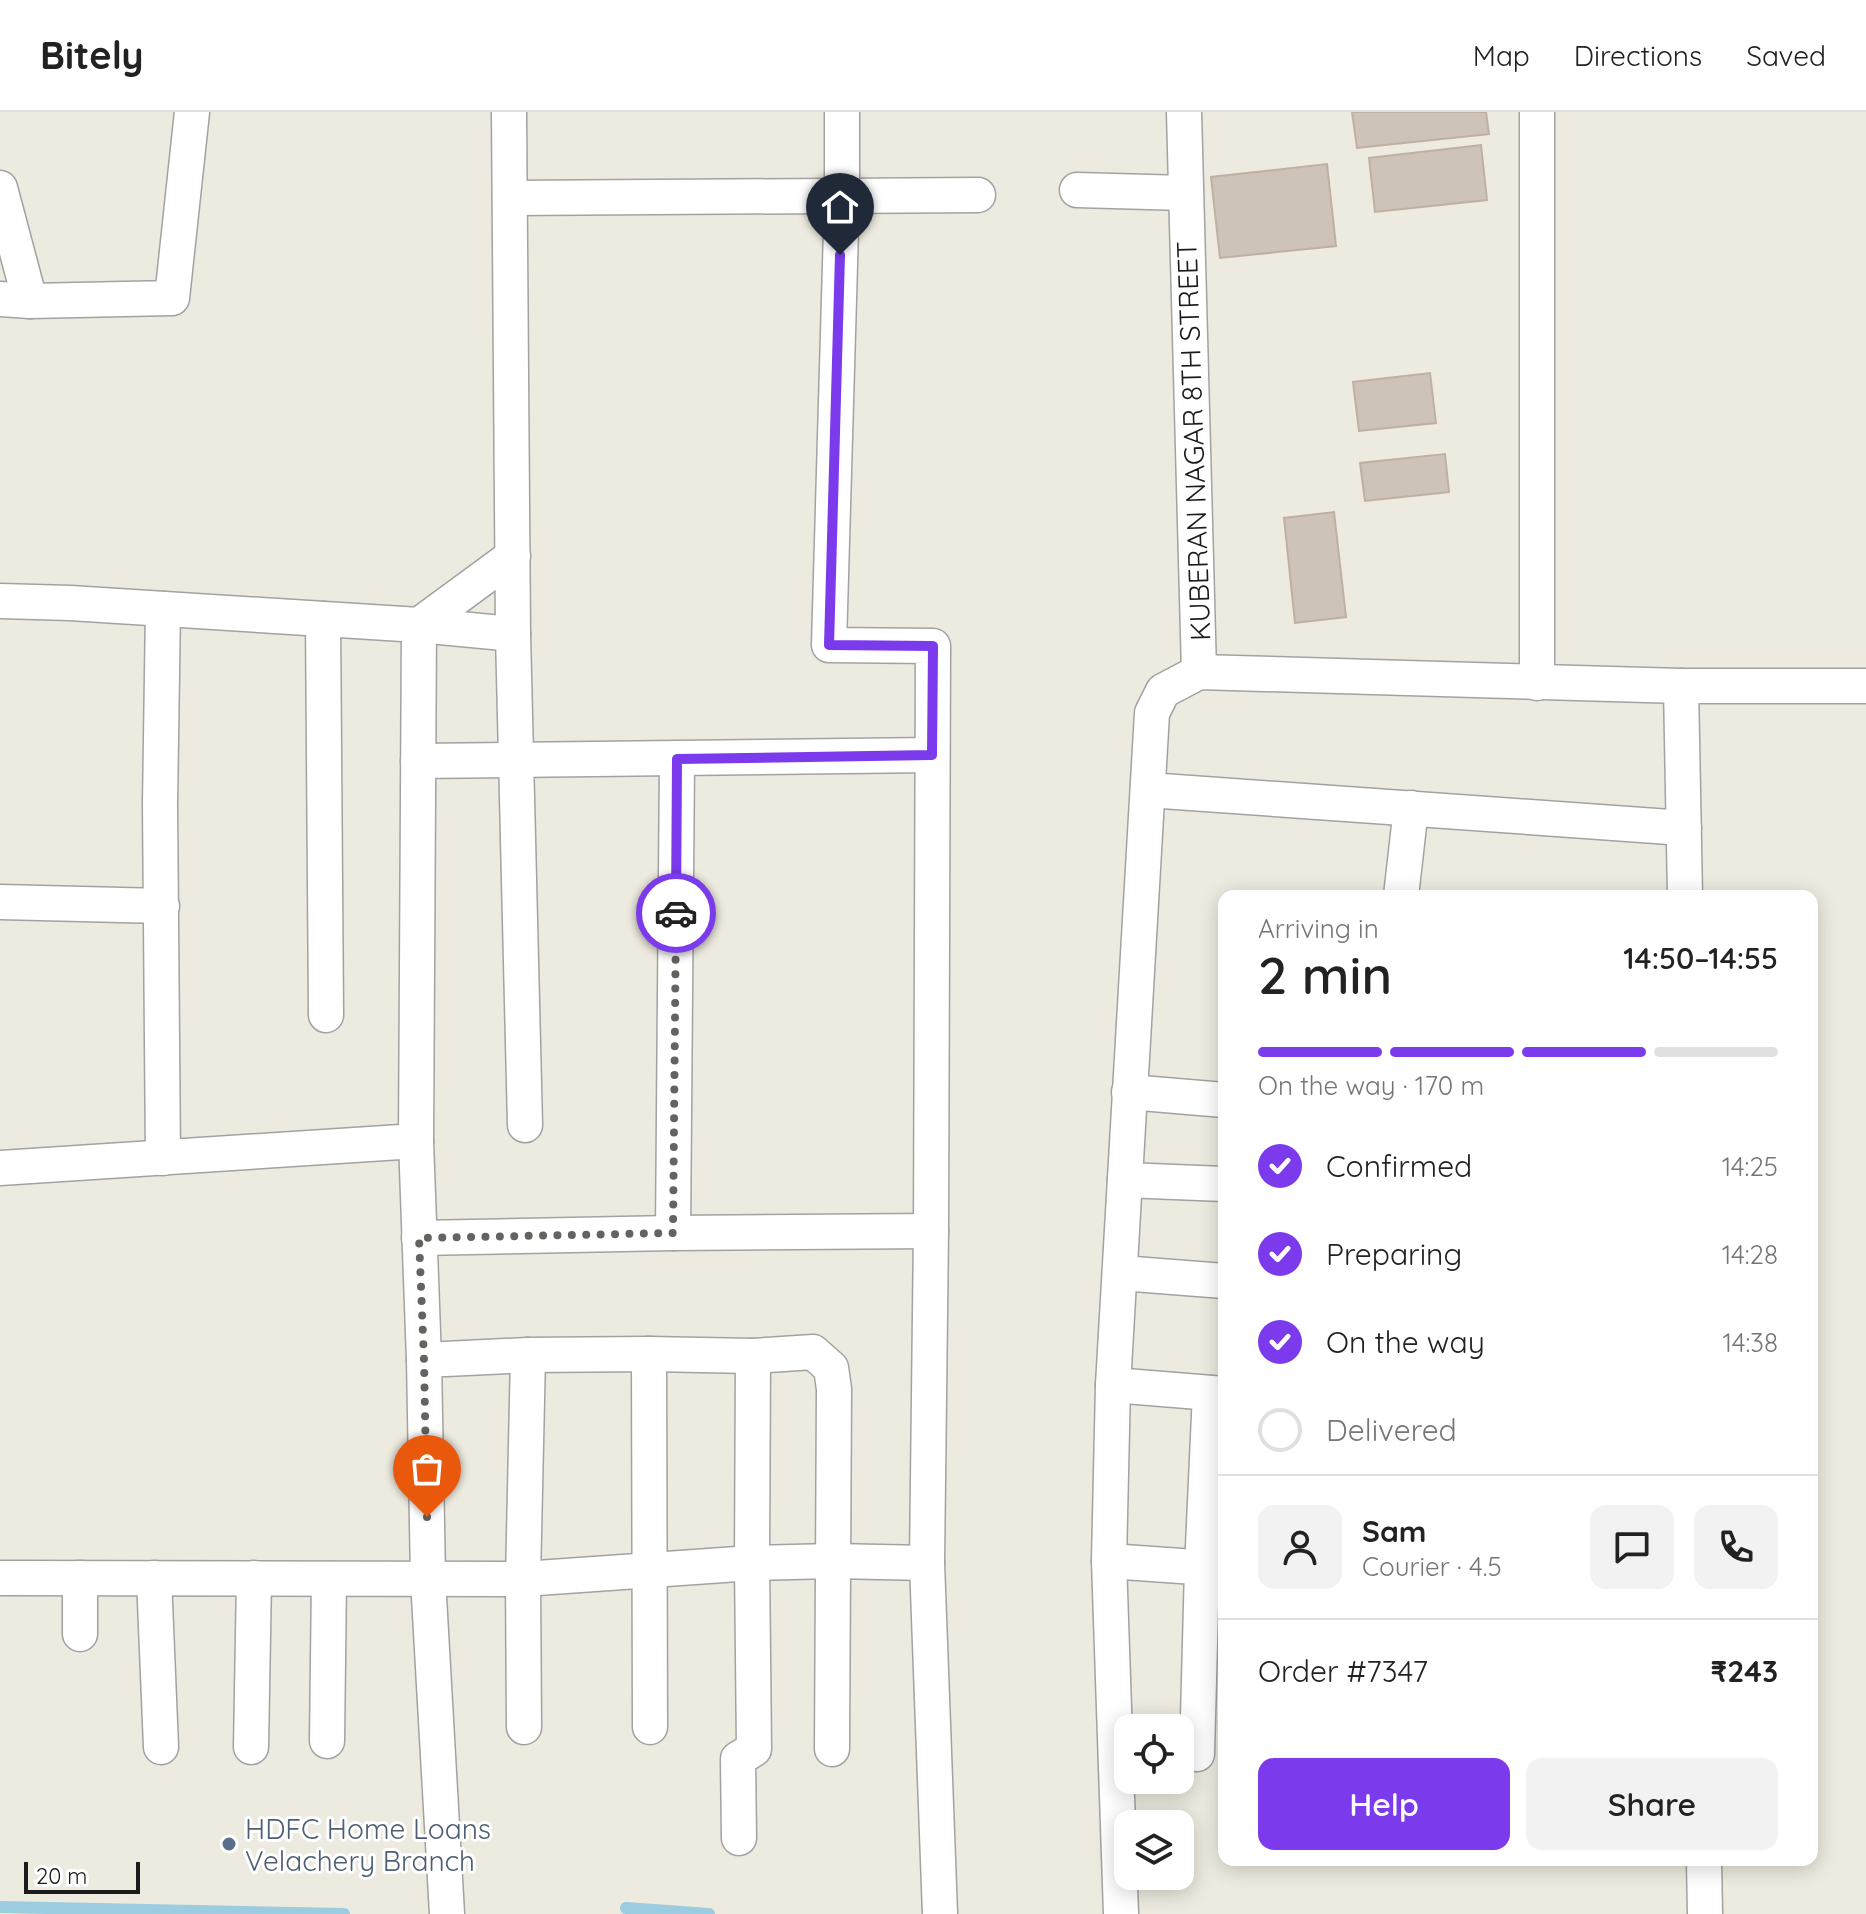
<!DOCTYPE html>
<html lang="en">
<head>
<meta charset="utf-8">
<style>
  :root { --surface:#fff; --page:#f2f2f2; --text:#222; --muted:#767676; --line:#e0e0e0; --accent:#7c3aed }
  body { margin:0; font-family:Quicksand,sans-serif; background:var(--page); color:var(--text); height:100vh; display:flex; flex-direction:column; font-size:30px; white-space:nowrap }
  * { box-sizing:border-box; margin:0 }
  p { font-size:26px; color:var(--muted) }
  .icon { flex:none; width:44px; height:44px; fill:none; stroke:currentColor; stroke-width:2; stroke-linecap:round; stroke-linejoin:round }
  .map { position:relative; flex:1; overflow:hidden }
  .sheet { position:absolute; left:1218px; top:778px; width:600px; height:976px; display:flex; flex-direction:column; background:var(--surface); border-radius:16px; box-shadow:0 4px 20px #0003 }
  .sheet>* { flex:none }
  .controls { position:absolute; left:1114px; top:1602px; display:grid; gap:16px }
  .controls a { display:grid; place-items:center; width:80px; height:80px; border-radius:16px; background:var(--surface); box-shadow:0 4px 20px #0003; font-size:40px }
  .scale { position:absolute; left:24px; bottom:20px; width:116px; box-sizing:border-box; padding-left:8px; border:4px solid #1b1b1b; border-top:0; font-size:22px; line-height:28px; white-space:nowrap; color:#1b1b1b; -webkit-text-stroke:6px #fff; paint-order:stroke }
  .pin { position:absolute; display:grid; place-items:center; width:68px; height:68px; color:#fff; margin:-82px -34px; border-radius:50% 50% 50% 0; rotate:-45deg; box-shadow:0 0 8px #0007 }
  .pin .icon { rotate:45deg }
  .courier { position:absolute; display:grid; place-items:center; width:80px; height:80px; margin:-40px; border:6px solid #7c3aed; border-radius:50%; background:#fff; color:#222; box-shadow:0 2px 10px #0007 }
  .summary em { font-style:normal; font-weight:600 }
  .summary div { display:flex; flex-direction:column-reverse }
  .summary { display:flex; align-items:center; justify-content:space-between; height:136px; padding:0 40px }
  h1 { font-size:52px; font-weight:600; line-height:60px }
  .bar { display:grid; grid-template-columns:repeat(4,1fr); gap:12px 8px; align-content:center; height:96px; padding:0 40px }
  .bar i { height:10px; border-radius:6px; background:var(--line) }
  .bar .selected { background:var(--accent) }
  .bar p { grid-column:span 4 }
  .line { display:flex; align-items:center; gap:20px; padding:0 40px; border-top:2px solid var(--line) }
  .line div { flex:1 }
  .round { display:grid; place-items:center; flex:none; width:84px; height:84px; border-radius:16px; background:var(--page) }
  ol { padding:0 40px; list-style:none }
  li { display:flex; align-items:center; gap:24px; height:88px }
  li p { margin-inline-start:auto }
  li .icon { padding:8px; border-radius:50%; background:var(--accent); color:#fff; stroke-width:4 }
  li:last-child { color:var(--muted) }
  li i { width:44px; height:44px; border:4px solid var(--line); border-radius:50% }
  .primary-button { display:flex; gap:16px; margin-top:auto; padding:16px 40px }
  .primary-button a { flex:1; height:92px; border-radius:16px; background:var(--accent); color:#fff; font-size:32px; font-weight:600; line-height:92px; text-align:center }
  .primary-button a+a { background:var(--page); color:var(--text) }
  header { display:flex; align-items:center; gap:48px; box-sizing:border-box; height:112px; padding:0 40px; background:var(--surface); border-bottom:2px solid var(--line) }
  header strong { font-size:38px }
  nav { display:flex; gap:44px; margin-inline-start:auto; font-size:28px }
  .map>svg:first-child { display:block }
</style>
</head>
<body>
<header>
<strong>Bitely</strong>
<nav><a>Map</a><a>Directions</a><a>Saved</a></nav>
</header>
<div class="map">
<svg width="1866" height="1802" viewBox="0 0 1866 1802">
  <rect width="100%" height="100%" fill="#edeadf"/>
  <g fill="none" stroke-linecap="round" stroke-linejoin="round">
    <g stroke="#9cccdf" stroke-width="12">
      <path d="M0 1795 344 1802"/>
      <path d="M626 1796 709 1802"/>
    </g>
  </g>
  <g fill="#cdc3b8" stroke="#c0b0a1" stroke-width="2">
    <path d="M1352 0H1486L1489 22 1357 36Z"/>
    <path d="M1481 33 1487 88 1375 100 1369 46Z"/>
    <path d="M1327 52 1336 134 1220 146 1211 65Z"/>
    <path d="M1430 261 1436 311 1359 319 1353 270Z"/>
    <path d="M1445 342 1449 380 1365 389 1360 351Z"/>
    <path d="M1334 400 1346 505 1295 511 1284 406Z"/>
  </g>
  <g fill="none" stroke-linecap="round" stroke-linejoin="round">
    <g stroke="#a2a2a2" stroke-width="37">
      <g id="minor">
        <path d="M842 0V83L829 533 933 534 931 1119 927 1451 940 1802"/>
        <path d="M1184 0 1199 560"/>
        <path d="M0 76 30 189"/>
        <path d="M1077 78 1185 81"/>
        <path d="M510 86 978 83"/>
        <path d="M0 187 30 189 172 186 192 0"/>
        <path d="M0 489 70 491 419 513 513 522 509 0"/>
        <path d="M323 507 326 903"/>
        <path d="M419 513 416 1029 424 1248 428 1467 447 1802"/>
        <path d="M419 513 513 444"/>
        <path d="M513 522 525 1013"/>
        <path d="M1537 571V0"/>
        <path d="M1681 574 1685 784"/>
        <path d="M418 649 932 643"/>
        <path d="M1148 678 1684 716"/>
        <path d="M1401 784 1411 696"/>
        <path d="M0 790 162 794"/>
        <path d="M1129 980 1224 988"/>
        <path d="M163 1046 160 692 163 497"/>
        <path d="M0 1056 416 1029"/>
        <path d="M1125 1068 1224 1072"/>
        <path d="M673 1121 677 647"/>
        <path d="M419 1126 673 1121 931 1119"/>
        <path d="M1121 1161 1224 1169"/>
        <path d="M649 1242 650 1615"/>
        <path d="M424 1248 528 1243 649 1242 753 1244 813 1240 831 1256 834 1277 832 1637"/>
        <path d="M1113 1273 1224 1282"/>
        <path d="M1109 1449 1224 1457"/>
        <path d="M0 1466 523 1467 752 1451 833 1449 927 1451"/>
        <path d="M154 1466 161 1635"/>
        <path d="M80 1522V1466"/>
        <path d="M524 1615 523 1467 528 1243"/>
        <path d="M327 1629 329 1467"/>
        <path d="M251 1635 254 1466"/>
        <path d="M1197 1642 1202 1456 1210 1281"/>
        <path d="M739 1726 738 1647 754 1637 752 1451 753 1244"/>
        <path d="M1704 1748 1705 1802"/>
        <path d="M1121 1802 1109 1449 1113 1273 1152 601 1163 579 1199 560 1681 574H1866"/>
      </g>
    </g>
    <use href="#minor" stroke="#fff" stroke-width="34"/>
  </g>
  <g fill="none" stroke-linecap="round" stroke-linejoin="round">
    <path stroke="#646360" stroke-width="8" stroke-dasharray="0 14.4" d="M427 1405 424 1248 419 1126 673 1121 676 801"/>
    <path stroke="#7c3aed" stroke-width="10" d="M676 801 677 647 932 643 933 534 829 533 840 143"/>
  </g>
  <circle fill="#5c6f8a" stroke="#fff" stroke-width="3" cx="229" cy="1732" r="8"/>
  <g text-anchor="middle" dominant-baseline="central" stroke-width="6" stroke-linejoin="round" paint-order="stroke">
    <g font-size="28" fill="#1b1b1b" stroke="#fff">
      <text transform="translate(1193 329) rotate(-92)">KUBERAN NAGAR 8TH STREET</text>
    </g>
    <g font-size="28" fill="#4e5e75" stroke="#fff" text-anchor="start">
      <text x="245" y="1716">HDFC Home Loans<tspan x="245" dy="32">Velachery Branch</tspan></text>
    </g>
  </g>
</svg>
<div class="controls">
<a><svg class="icon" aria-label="locate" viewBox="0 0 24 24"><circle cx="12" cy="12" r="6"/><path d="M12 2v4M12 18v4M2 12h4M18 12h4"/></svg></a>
<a><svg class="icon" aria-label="layers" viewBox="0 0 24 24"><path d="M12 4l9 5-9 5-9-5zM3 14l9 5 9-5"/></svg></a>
</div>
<div class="scale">20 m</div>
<div class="pin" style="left:427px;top:1405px;background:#ea580c"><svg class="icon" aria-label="bag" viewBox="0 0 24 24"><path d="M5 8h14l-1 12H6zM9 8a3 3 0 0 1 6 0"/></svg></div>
<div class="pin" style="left:840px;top:143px;background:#1f2937"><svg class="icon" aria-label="home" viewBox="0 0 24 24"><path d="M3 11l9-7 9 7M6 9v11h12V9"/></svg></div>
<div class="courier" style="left:676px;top:801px"><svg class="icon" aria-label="car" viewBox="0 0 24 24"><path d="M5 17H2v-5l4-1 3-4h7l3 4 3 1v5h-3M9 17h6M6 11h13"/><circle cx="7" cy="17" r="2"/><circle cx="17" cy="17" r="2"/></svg></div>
<section class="sheet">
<div class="summary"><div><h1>2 min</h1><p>Arriving in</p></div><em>14:50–14:55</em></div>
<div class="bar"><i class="selected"></i><i class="selected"></i><i class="selected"></i><i></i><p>On the way · 170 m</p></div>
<ol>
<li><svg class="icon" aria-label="check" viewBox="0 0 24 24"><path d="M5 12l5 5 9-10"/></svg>Confirmed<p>14:25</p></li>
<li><svg class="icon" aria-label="check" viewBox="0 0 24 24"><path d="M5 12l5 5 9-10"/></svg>Preparing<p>14:28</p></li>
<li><svg class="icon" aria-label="check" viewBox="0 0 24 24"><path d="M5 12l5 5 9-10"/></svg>On the way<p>14:38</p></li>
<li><i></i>Delivered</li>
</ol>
<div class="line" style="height:144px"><a class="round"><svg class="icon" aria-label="person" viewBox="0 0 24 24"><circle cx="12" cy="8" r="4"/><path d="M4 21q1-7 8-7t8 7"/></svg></a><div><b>Sam</b><p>Courier · 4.5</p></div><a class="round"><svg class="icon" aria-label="chat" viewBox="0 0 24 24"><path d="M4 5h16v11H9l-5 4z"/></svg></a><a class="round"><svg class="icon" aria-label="phone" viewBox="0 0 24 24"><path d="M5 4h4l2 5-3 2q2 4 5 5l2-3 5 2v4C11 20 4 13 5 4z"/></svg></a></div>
<div class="line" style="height:104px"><div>Order #7347</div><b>₹243</b></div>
<div class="primary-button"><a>Help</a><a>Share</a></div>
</section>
</div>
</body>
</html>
